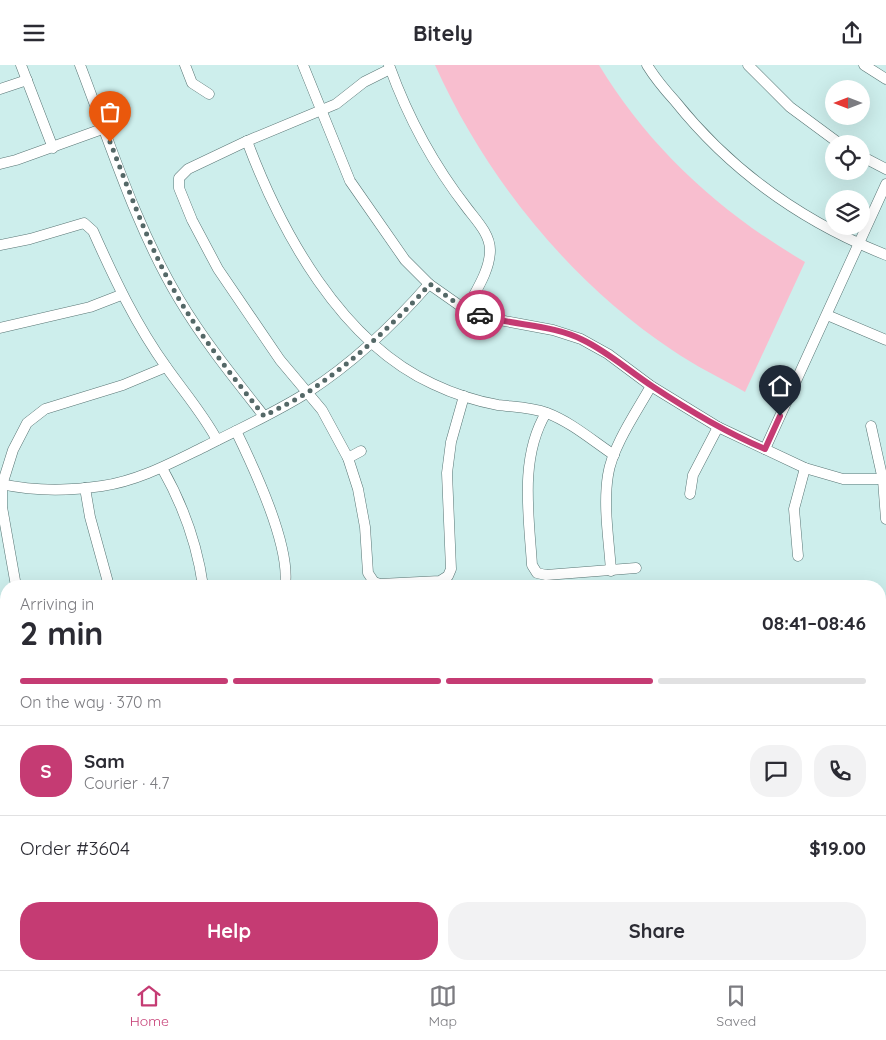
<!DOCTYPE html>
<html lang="en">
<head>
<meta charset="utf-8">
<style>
  :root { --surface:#fff; --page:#f2f2f3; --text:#2b2b33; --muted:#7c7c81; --line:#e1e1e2; --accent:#c53b73 }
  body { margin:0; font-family:Quicksand,sans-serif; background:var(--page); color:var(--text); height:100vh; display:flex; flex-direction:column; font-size:19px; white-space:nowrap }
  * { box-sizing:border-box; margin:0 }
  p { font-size:16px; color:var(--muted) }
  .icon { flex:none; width:28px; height:28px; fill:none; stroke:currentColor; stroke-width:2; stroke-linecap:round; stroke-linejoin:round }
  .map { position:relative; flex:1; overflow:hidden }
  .sheet { position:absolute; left:0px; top:515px; width:886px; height:390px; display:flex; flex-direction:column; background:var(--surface); border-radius:20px 20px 0 0; box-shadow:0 5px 20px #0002 }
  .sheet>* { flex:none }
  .needle { width:32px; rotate:270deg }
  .buttons { position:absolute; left:825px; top:15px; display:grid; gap:10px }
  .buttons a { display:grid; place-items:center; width:45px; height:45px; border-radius:50%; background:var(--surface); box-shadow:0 5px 20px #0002; font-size:25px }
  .pin { position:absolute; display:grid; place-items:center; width:42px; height:42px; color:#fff; margin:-51px -21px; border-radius:50% 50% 50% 0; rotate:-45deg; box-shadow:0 0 5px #0007 }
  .pin .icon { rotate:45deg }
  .courier { position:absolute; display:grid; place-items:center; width:50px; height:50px; margin:-25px; border:4px solid #c53b73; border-radius:50%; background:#fff; color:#222; box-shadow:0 1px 6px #0007 }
  .summary em { font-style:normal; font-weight:700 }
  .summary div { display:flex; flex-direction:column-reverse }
  .summary { display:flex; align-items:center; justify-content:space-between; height:85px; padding:0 20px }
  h1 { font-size:32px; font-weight:700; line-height:38px }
  .bar { display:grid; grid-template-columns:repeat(4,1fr); gap:8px 5px; align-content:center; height:60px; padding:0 20px }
  .bar i { height:6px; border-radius:4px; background:var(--line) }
  .bar .on { background:var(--accent) }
  .bar p { grid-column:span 4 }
  .line { display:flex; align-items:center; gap:12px; padding:0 20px; border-top:1px solid var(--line) }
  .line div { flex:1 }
  .round { display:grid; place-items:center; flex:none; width:52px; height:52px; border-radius:20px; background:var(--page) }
  .primary-button { display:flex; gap:10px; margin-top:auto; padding:10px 20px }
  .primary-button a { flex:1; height:58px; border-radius:20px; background:var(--accent); color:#fff; font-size:20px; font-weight:700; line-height:58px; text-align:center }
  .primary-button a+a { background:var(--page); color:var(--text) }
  header { display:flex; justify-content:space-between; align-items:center; height:65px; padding:0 20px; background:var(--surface); font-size:22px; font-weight:700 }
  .tabs { display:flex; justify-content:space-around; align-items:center; height:70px; border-top:1px solid var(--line); background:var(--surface); font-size:14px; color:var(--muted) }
  .tabs a { display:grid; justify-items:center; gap:2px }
  .tabs .on { color:var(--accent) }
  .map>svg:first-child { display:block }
</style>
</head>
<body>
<header><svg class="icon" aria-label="menu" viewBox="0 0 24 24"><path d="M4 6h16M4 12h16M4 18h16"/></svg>Bitely<svg class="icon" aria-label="share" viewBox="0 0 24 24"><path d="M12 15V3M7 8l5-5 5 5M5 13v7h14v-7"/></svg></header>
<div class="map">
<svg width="886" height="905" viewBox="0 0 886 905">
  <rect width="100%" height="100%" fill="#cdeeec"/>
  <path fill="#b9e3e1" d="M0 728H6V899H685L681 905H0Z"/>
  <g fill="#f8becf">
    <path d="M435 0H599C649 83 722 149 805 197L745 327C721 313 695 301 672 285 569 216 486 113 435 0Z"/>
    <path d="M886 544V672L880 674V545Z"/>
    <path d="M0 652 6 655V720H0Z"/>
    <path d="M886 795V899L881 905H781L783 899H880V800Z"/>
  </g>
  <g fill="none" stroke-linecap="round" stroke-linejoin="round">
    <g stroke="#587574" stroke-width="11">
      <g id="minor">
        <path d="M21 0 53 83"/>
        <path d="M80 0C110 78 136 162 179 234 204 276 234 313 264 351"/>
        <path d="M185 0 192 18 209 29"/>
        <path d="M303 0 350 116 405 195 429 219 466 245 494 254 553 265 581 274 608 289 651 321 718 362 805 403 843 414H886"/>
        <path d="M389 0C408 53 432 98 467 143 476 155 490 169 490 185 490 206 475 227 466 245"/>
        <path d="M647 0C655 13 665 25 675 36 731 106 803 157 886 190"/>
        <path d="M748 0 790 42 840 79"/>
        <path d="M864 0 886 14"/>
        <path d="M390 4 364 17 336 39 247 76 188 104 179 113V123L192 155 218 204 280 295 322 345 348 393 358 424 365 462 368 508 374 517 380 519 440 516 448 511 451 504 447 408 451 377 464 331"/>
        <path d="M0 24 27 15"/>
        <path d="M247 76C281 167 341 277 433 319 454 329 476 336 498 340 514 342 531 342 547 348 571 357 593 376 614 390"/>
        <path d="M861 91 886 104"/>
        <path d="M0 99 16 95 105 63"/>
        <path d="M0 180 30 174 84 158 93 166C114 213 136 260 167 303 184 327 203 349 217 375"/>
        <path d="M827 250 886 275"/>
        <path d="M0 263 90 242 121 230"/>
        <path d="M546 348C519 393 529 451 532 500L537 508 546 510 636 503"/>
        <path d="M871 361 883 415 886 454"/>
        <path d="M236 366C254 403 291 481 285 521"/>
        <path d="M765 384 886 119"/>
        <path d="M348 393 361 386"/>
        <path d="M162 403C183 440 197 478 203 521"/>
        <path d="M0 419C33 426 69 426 102 421 138 416 171 398 204 382 239 364 275 348 308 327 353 298 394 259 429 219"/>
        <path d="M85 423 90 452 109 521"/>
        <path d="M690 429 693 410 718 362"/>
        <path d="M798 491 794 444 805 403"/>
        <path d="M611 506C609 475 603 441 608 410 612 382 637 346 651 321"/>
        <path d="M16 521 2 442V420L13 385 27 358 45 344 123 320 166 302"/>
      </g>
    </g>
    <use href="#minor" stroke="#fff" stroke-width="10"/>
  </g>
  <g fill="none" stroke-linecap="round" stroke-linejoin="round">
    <path stroke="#546867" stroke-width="5" stroke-dasharray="0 9" d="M110 77C131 130 150 185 179 234 204 276 234 313 264 351 279 343 294 336 308 327 353 297 394 259 430 219L466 245 480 250"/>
    <path stroke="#c53b73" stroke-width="6" d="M480 250C513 261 552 259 583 275 608 287 629 306 652 321 688 345 725 367 765 384L780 351"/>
  </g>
</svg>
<div class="buttons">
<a><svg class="needle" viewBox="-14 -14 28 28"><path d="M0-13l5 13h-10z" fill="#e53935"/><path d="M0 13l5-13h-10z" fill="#7c7c81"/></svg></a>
<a><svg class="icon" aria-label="locate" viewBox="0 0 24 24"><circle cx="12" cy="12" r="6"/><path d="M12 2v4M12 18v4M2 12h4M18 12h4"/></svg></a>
<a><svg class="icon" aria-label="layers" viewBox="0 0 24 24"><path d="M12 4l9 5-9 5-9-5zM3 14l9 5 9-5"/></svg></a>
</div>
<div class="pin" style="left:110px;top:77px;background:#ea580c"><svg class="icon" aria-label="bag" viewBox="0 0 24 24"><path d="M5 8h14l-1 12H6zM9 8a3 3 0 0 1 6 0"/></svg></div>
<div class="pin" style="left:780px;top:351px;background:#1f2937"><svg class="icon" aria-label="home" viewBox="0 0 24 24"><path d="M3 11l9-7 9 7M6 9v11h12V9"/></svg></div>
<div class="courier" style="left:480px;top:250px"><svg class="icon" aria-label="car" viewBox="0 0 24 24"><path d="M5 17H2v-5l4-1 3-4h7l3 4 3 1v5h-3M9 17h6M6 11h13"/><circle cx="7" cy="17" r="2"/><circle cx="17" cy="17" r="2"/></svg></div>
<section class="sheet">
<div class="summary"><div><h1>2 min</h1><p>Arriving in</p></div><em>08:41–08:46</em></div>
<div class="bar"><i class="on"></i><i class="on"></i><i class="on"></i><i></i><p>On the way · 370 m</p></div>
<div class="line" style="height:90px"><b class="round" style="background:var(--accent);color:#fff">S</b><div><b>Sam</b><p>Courier · 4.7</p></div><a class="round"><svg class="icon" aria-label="chat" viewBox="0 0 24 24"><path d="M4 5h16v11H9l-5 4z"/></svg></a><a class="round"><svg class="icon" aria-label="phone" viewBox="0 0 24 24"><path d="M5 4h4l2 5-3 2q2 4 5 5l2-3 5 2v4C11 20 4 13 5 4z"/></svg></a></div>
<div class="line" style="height:65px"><div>Order #3604</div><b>$19.00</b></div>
<div class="primary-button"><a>Help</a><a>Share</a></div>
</section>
</div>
<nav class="tabs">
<a class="on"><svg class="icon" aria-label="home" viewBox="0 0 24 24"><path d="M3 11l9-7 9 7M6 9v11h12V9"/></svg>Home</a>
<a><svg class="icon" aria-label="map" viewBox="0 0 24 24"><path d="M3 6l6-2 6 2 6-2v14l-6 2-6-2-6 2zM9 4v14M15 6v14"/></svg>Map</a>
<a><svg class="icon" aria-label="saved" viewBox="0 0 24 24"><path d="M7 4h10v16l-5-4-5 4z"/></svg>Saved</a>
</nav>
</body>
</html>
